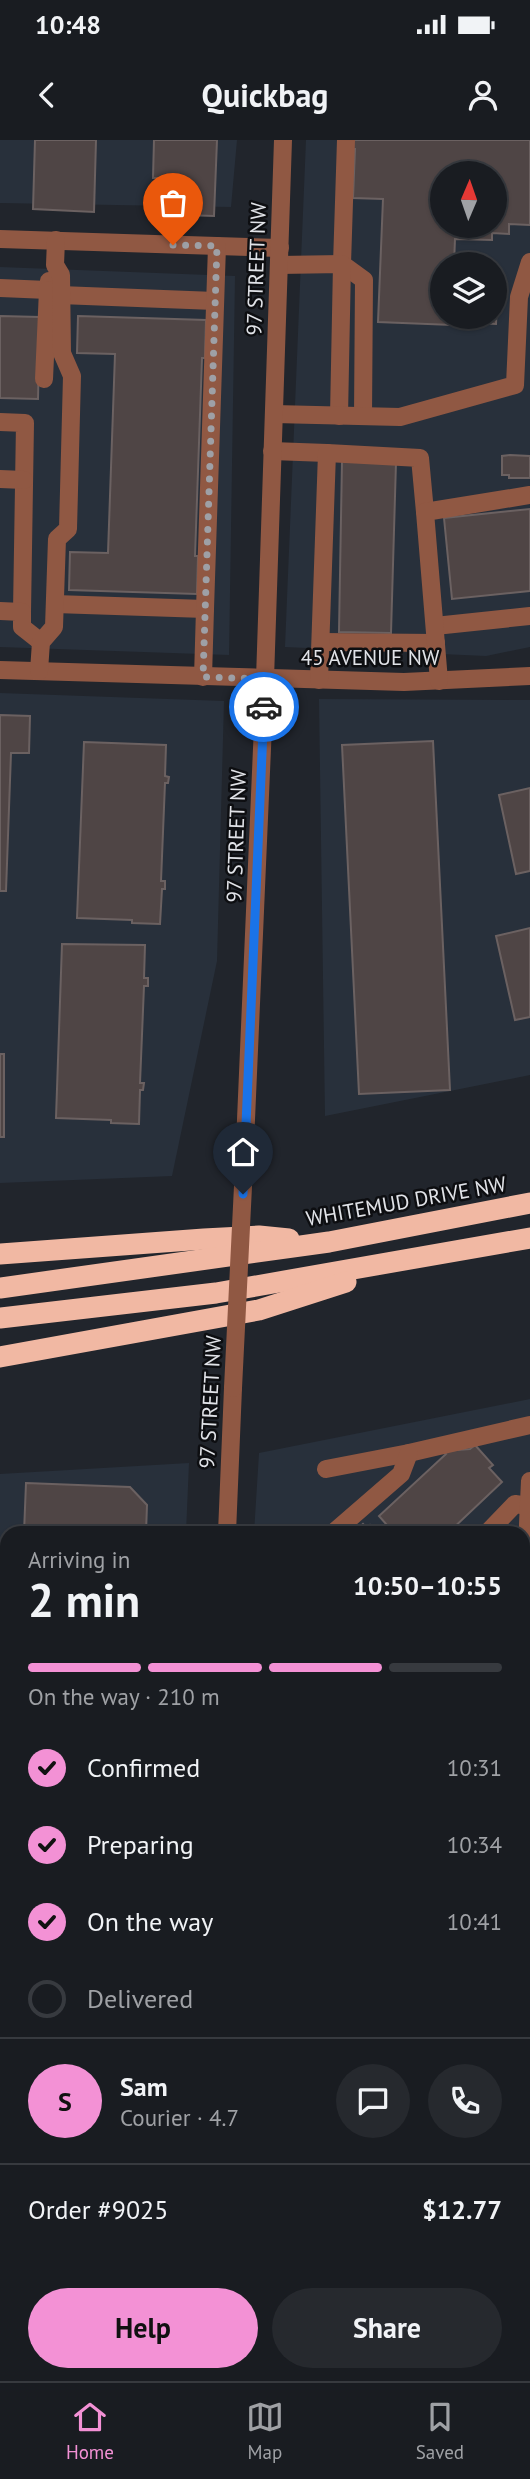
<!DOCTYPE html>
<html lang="en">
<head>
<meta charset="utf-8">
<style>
  :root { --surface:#191c21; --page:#26292e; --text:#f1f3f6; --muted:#9fa1a5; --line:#373a3f; --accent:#f391d5 }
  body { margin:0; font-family:"PT Sans",sans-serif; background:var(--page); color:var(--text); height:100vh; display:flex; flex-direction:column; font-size:26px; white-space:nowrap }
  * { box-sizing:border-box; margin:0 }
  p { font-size:23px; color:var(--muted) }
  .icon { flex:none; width:38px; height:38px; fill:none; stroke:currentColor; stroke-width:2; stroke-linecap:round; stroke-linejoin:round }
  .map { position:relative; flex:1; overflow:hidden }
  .side { position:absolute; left:0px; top:1386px; width:530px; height:856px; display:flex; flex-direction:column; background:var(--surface); border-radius:21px 21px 0 0; box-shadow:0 2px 5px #0004,0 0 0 2px var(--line) }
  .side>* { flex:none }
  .needle { width:46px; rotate:2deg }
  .buttons { position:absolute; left:430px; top:21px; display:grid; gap:14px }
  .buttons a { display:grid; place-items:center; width:77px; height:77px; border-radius:50%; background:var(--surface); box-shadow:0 2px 5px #0004,0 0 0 2px var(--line); font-size:35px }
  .pin { position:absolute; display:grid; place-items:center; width:60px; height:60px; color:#fff; margin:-72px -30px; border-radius:50% 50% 50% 0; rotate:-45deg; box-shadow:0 0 7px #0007 }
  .pin .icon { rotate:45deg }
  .courier { position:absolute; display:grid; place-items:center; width:70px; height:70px; margin:-35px; border:5px solid #1a73e8; border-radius:50%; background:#fff; color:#222; box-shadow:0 2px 9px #0007 }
  .summary em { font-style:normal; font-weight:800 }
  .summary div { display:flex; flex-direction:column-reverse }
  .summary { display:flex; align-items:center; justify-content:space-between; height:119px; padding:0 28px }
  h1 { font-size:46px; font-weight:800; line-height:52px }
  .bar { display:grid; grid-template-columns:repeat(4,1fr); gap:10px 7px; align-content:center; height:84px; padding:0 28px }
  .bar i { height:9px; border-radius:5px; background:var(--line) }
  .bar .active { background:var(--accent) }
  .bar p { grid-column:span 4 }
  .line { display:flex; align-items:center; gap:18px; padding:0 28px; border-top:2px solid var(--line) }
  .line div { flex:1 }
  .round { display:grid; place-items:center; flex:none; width:74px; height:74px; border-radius:37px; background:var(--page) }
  ol { padding:0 28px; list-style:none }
  li { display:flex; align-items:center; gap:21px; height:77px }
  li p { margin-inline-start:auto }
  li .icon { padding:7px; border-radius:50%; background:var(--accent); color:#111; stroke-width:4 }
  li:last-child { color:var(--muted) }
  li i { width:38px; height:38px; border:4px solid var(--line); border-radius:50% }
  .action { display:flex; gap:14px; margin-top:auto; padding:14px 28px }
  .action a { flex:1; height:80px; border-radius:42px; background:var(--accent); color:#111; font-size:28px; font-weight:800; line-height:80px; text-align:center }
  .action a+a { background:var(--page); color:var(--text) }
  .status { display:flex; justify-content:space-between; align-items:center; height:49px; padding:0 35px; background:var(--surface); direction:ltr }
  .status svg { height:19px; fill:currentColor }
  header { display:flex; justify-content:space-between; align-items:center; height:91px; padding:0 28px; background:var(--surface); font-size:32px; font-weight:800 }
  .dock { display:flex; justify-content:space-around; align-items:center; height:98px; border-top:2px solid var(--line); background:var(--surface); font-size:19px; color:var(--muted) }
  .dock a { display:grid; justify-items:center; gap:4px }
  .dock .active { color:var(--accent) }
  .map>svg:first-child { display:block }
</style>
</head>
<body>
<div class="status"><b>10:48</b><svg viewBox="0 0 49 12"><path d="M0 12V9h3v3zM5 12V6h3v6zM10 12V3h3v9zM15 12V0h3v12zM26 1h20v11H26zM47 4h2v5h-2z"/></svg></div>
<header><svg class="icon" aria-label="back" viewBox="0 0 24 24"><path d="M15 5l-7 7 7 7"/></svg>Quickbag<svg class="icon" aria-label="person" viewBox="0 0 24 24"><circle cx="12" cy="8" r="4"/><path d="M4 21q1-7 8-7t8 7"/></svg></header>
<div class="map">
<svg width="530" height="2241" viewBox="0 0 530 2241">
  <rect width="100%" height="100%" fill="#21252c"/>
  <g fill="#28303b" fill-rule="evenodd">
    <path d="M0 0H237L231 67 0 63Z"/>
    <path d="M306 0H530V507L486 516 285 507ZM443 33H495V86H443ZM443 124H495V177H443Z"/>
    <path d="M0 127 235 136 229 515 0 507Z"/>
    <path d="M0 553 224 561 217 821 172 1036 0 1043Z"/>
    <path d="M319 559 530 560V935L325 976Z"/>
    <path d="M530 1259V1618L523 1619V1393H254L259 1313Z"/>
    <path d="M189 1323 186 1393H7V1666H0V1334Z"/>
    <path d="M530 1681V2241H242V2235H523V1682Z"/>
    <path d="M0 1718H7V2235H167V2241H0Z"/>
  </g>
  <g fill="#4f4545" stroke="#6b6161" stroke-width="2" fill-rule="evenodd">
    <path d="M35 0H96L94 72 33 69Z"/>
    <path d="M154 0H217L214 76 152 74 153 59H156L157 38H153Z"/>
    <path d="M352 0H530V85L509 84V94L492 93V100L455 99 454 124H443V177H495V142H498L496 184 452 182V185L378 182 383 59 353 58 355 9H351ZM443 33H495V86H443Z"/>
    <path d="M0 176 40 177 38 259 0 258Z"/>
    <path d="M78 176 206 180 205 218H202L195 416H198L197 454 69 450 70 412 108 413 115 214 77 213Z"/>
    <path d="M510 315 530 316V338H509V335H502V316Z"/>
    <path d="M342 321 396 322 391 493 339 492Z"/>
    <path d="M530 369V451L452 459 444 378Z"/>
    <path d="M0 575 30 576 29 613H11L6 751H0Z"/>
    <path d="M433 601 450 950 359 954 342 605Z"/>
    <path d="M84 602 166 605 165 636 169 637 168 643H165L161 741H165V749H162L160 784 132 783V780L77 778Z"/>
    <path d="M530 648V731L516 734 499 655Z"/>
    <path d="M530 788V877L515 880 496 796Z"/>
    <path d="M62 804 145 805 144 838H148V846H144L140 943H144L143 950H140L139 984 111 983V980L56 978Z"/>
    <rect x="0" y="914" width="4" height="83"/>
    <path d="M475 1305 493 1325 489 1328 502 1342 448 1393H400L398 1390 394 1393 379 1376 446 1314 443 1311 470 1309Z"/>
    <path d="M26 1343 130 1347 147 1365 146 1393H24Z"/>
    <path d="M363 1384 367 1388 370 1385 377 1393H353Z"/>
    <rect x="0" y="1456" width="7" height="50"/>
    <rect x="0" y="1565" width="7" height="89"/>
    <rect x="0" y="1756" width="7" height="73"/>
    <path d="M0 1935 7 1936V1988H0Z"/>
    <path d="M0 2032H7V2235H58V2241H0Z"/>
    <path d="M523 2173 530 2174V2235H522V2237L457 2235H523Z"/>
    <path d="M281 2235H365V2241L284 2238Z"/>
  </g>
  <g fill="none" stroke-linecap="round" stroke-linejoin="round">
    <g stroke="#905843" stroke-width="18">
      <path d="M346 0 342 124 364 140 363 276"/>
      <path d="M0 99 280 108"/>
      <path d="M279 125 342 124 339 276"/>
      <path d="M0 148 48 150 49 141"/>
      <path d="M60 155 215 161"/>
      <path d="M44 239 48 150"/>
      <path d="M274 274 400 277 515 245 519 157 530 122"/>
      <path d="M0 282 25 283 22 472"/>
      <path d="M272 311 327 313"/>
      <path d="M0 339 24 340"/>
      <path d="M55 464 205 469 203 537"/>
      <path d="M205 469 217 106"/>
      <path d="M0 471 22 472V487L41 502"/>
      <path d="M435 486 530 476"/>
      <path d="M321 502 436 503"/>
      <path d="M0 530 404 542 530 536"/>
      <path d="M39 531 41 502 54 487 57 399 68 389 72 236 62 213 61 135 55 125 56 100"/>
      <path d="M319 540 327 313 420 318 425 372"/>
      <path d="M439 541 425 372 530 355"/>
      <path d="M244 1026 265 539 283 0"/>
      <path d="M326 1329 409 1313 530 1285"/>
      <path d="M489 1391 515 1364 529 1366"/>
      <path d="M227 1393 233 1248"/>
      <path d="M333 1393 401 1334 409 1313"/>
      <path d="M523 1492 530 1341"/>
      <path d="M523 1494 530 1530"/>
      <path d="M523 1579 530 1572"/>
      <path d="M528 1653 530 1679"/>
      <path d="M0 1688 7 1689"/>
      <path d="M523 1697 530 1696"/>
      <path d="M0 1737H7"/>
      <path d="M523 1807 530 1806"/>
      <path d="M0 1854H7"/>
      <path d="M0 1908H7"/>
      <path d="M0 2002H7"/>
      <path d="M0 2024H7"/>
      <path d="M247 2235 249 2241"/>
      <path d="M87 2241V2235"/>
      <path d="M195 2241V2235"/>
      <path d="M383 2241V2235"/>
      <path d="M407 2241V2235"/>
    </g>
    <g stroke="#f1b8a3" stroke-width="21">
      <path d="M0 1114 204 1099 259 1096 289 1099"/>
      <path d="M0 1148 329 1102 530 1063"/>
      <path d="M0 1178 216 1153 530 1098"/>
      <path d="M0 1217 259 1170 346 1142"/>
    </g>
    <path stroke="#905843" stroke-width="18" d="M233 1248 244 1026"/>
  </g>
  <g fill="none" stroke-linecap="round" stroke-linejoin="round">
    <path stroke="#9ea0a6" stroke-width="7" stroke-dasharray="0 12.6" d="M173 105 217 106 203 537 265 539 264 567"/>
    <path stroke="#1a73e8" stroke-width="9" d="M243 1054 264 567"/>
  </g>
  <g text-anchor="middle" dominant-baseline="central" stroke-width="5" stroke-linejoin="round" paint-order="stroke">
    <g font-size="21" fill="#e1e3e8" stroke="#0d0e11">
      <text transform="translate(256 129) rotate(-88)">97 STREET NW</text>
      <text x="370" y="517">45 AVENUE NW</text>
      <text transform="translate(236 696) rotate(-88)">97 STREET NW</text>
      <text transform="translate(406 1061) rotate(-10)">WHITEMUD DRIVE NW</text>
      <text transform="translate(210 1262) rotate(-87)">97 STREET NW</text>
    </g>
  </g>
</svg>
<div class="buttons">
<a><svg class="needle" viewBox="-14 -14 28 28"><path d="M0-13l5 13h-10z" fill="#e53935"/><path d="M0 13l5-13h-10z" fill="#9fa1a5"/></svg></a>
<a><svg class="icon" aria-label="layers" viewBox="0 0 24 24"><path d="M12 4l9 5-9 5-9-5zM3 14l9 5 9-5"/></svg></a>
</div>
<div class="pin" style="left:173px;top:105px;background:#ea580c"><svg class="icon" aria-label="bag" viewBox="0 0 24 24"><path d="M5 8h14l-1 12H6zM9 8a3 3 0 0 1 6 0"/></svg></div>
<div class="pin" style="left:243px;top:1054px;background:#1f2937"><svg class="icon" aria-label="home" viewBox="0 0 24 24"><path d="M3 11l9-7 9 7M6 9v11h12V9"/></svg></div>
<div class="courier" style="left:264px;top:567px"><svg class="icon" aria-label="car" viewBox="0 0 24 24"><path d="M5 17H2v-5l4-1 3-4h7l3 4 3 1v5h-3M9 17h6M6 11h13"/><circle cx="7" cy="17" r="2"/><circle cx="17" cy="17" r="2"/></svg></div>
<section class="side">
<div class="summary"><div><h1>2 min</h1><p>Arriving in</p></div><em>10:50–10:55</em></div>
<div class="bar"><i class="active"></i><i class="active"></i><i class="active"></i><i></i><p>On the way · 210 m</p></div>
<ol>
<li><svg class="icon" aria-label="check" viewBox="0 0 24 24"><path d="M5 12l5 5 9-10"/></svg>Confirmed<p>10:31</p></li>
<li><svg class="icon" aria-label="check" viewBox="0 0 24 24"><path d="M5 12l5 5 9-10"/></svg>Preparing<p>10:34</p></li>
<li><svg class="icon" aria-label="check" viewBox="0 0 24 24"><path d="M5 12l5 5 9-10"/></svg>On the way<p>10:41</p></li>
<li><i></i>Delivered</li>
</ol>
<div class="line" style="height:126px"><b class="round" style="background:var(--accent);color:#111">S</b><div><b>Sam</b><p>Courier · 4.7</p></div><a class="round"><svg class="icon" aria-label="chat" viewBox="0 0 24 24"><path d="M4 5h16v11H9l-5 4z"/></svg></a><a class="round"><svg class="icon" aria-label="phone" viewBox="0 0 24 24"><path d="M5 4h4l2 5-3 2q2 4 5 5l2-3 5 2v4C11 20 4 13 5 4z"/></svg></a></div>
<div class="line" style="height:91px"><div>Order #9025</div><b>$12.77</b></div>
<div class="action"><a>Help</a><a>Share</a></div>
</section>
</div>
<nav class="dock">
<a class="active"><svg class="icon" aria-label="home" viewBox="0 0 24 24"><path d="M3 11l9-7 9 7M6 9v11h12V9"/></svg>Home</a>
<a><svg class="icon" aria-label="map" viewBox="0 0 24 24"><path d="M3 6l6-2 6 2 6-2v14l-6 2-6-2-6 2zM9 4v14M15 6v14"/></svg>Map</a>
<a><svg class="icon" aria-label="saved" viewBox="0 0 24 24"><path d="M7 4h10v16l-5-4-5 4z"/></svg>Saved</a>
</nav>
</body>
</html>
